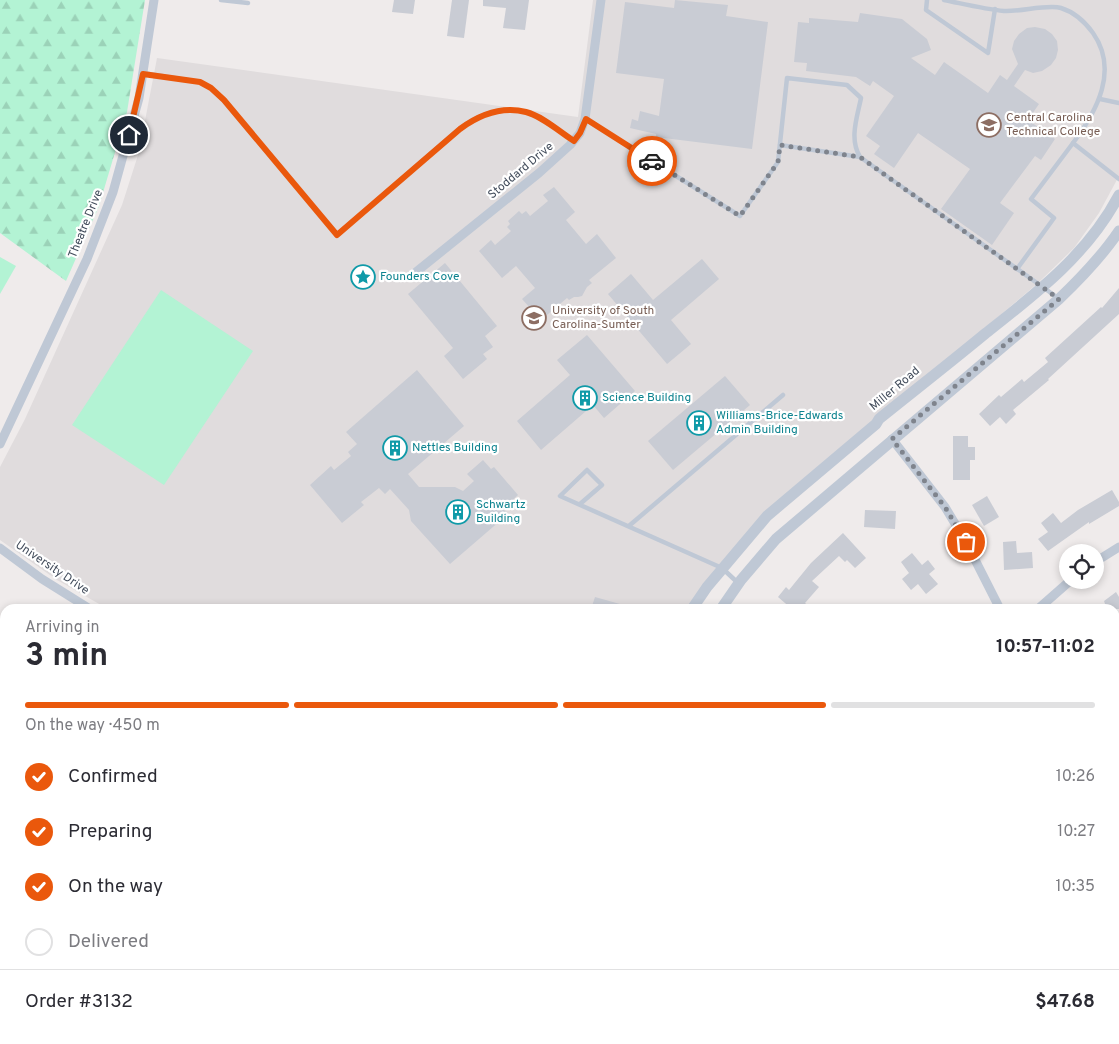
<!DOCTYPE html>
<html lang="en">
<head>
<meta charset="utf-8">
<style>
  :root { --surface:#fff; --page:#f2f2f3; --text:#2b2b33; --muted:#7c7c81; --line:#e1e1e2; --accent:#ea580c }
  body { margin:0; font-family:Overpass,sans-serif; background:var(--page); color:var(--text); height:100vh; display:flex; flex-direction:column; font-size:19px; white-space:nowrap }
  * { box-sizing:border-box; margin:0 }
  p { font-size:16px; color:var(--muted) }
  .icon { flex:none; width:28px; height:28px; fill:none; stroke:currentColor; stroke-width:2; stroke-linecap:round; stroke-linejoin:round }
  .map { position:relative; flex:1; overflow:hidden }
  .sheet { position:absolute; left:0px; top:604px; width:1120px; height:441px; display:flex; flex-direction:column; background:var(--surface); border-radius:15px 15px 0 0; box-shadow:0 2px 8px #0003 }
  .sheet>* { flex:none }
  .tools { position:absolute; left:1059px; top:544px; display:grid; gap:10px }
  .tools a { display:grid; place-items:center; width:45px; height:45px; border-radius:50%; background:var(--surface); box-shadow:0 2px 8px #0003; font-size:25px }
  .pin { position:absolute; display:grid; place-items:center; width:42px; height:42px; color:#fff; margin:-21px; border:2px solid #fff; border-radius:50%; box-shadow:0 1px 5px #0007 }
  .courier { position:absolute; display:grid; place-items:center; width:50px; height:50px; margin:-25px; border:4px solid #ea580c; border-radius:50%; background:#fff; color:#222; box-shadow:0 1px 6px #0007 }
  .head em { font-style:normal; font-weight:700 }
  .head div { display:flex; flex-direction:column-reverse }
  .head { display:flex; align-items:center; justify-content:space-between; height:85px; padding:0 25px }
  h1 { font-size:32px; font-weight:700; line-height:38px }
  .bar { display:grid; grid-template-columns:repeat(4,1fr); gap:8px 5px; align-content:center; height:60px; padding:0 25px }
  .bar i { height:6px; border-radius:4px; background:var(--line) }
  .bar .on { background:var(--accent) }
  .bar p { grid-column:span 4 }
  .line { display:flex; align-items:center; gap:12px; padding:0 25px; border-top:1px solid var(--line) }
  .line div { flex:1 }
  ol { padding:0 25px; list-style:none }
  li { display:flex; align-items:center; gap:15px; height:55px }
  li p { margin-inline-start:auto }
  li .icon { padding:5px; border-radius:50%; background:var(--accent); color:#fff; stroke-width:4 }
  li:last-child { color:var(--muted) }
  li i { width:28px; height:28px; border:2px solid var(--line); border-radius:50% }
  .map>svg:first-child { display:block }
</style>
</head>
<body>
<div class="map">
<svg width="1119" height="1044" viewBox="0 0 1119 1044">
  <defs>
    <pattern id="forest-firs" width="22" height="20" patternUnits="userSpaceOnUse" patternTransform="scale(1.25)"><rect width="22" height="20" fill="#b3f3d4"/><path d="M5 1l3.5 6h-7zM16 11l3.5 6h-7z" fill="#9bd2b8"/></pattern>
  </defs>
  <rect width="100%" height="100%" fill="#efebeb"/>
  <g fill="#e0dcdd">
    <path d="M593 0H1119V176L1099 213 1074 248 1038 283 777 505 691 609H108L57 580 0 540V467L25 419 122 205 139 152 157 58 578 117Z"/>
    <path d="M5 843V998L0 996V859Z"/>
    <path d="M112 1040H553L552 1044H122Z"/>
  </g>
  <path fill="url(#forest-firs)" d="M0 0H145L127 112 99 206 66 281 0 233Z"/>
  <g fill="#b3f3d4">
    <path d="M0 257 16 266 0 294Z"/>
    <path d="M161 290 253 351 164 485 72 425Z"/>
  </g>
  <g fill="#c9ccd4">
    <path d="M394 0H415L413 14 392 12Z"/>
    <path d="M452 0H469L464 38 447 36Z"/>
    <path d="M483 0H529L525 30 503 28 506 8 483 6Z"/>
    <path d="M675 0 728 5 726 16 768 22 752 149 656 137V134L630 128 632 119 638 121 640 111 659 116 664 79 616 73 625 2 674 8Z"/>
    <path d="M860 13 902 19 927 39 931 50 911 58 935 75 944 62 988 93 1000 75 1007 80 1018 64 1012 49 1014 41 1019 34 1027 28 1035 27 1045 29 1052 34 1057 41 1058 50 1056 58 1051 65 1042 71 1033 73 1025 70 1014 86 1039 104 1028 120 1055 139 1041 160 1035 156 1000 203 1014 213 992 245 941 209 970 169 918 133 894 168 874 154 880 146 866 136 894 96 873 81 870 86 856 77 806 71 807 63 794 62 798 22 809 23V18L858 22Z"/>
    <path d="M554 187 575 212 566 220 586 244 597 234 616 258 589 280 592 283 587 287 582 296 578 297H574L569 300 567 298 541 320 522 299 535 288 516 266 502 278 479 251 491 240 495 245 511 231 507 227 510 224 508 221 519 211 522 214 526 211 530 216 548 201 543 195Z"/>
    <path d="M702 259 719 279 671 320 691 344 667 364 608 294 631 274 653 300Z"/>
    <path d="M445 263 497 326 485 336 493 347 483 354 487 359 463 379 444 356 453 348 408 294Z"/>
    <path d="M1119 288V314L1048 379 1049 380 1013 410 1016 414 1006 424 1000 417 990 426 979 414 999 395 1001 397 1022 379 1024 382 1048 362 1045 358 1101 307 1102 308Z"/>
    <path d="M587 335 635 391 604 418 593 405 541 450 517 421 570 375 557 360Z"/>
    <path d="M417 370 464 426 408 474 419 487H455L463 491 474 481 467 474 483 460 491 469 494 467 518 495 503 509 508 514 450 564 411 521 409 510 390 489 385 494 379 488 361 502 364 505 342 523 310 485 331 466 334 470 351 456 348 452 357 444 346 432Z"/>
    <path d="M725 376 750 405 673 470 648 441Z"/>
    <path d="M953 436H968V447H975V460H970V480H953Z"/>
    <path d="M1112 490 1119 502V506L1089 524V522L1048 551 1038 539 1048 532 1041 523 1053 513 1061 523 1078 510Z"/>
    <path d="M987 496 999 517 984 526 972 505Z"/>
    <path d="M865 510 896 511 895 529 864 527Z"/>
    <path d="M843 533 866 558 855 568 847 560 845 562 839 556 812 581 819 587 805 603 812 609H792L778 597 786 587 789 590 811 563Z"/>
    <path d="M1016 541 1017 553 1032 552 1033 568 1004 570 1003 542Z"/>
    <path d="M912 553 922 565 928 560 935 569 929 574 938 584 926 594 918 584 911 590 902 579 909 573 901 562Z"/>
    <path d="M1116 592 1119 597V609H1098L1105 604 1104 601Z"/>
    <path d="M595 597 627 606V609H591Z"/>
  </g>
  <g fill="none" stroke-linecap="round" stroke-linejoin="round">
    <g stroke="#bfc8d5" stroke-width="4.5">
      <path d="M221 0 248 3"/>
      <path d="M927 0 926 10 988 53 995 9"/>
      <path d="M944 0C964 4 984 9 1004 11 1020 12 1048 4 1061 8 1074 12 1085 22 1093 33 1119 70 1097 111 1073 143L1119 179"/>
      <path d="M143 73 200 82 211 88 224 101 337 235 459 129C479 114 502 106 526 112 542 116 560 132 574 141"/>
      <path d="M1100 99 1119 103"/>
      <path d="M585 119 740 216 778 162 787 78 847 85 861 98C857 118 849 139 860 157L1058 298"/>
      <path d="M780 145 860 157"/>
      <path d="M1017 269 1054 218 1031 199 1073 143"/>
      <path d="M580 504 602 485 587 470 560 496 722 568 737 582"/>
      <path d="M630 525 783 395"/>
      <path d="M248 1040V1044"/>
    </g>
    <g stroke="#bfc8d5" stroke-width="9">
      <path d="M416 272 539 173 570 145 580 133 585 119 601 0"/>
      <path d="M892 439 945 507 966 542 1000 609"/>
      <path d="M0 444 87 259 113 192 139 98 154 0"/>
      <path d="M0 548 42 579 90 609"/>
      <path d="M1095 562 1119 547"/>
      <path d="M1038 609 1071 580"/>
      <path d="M1115 809 1119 813"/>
      <path d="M1115 1012 1119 1013"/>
      <path d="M0 1019 5 1021"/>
      <path d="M62 1040 74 1044"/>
      <path d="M819 1044 820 1040"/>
    </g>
    <g stroke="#bfc8d5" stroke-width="11">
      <path d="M692 609 707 587 767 516 876 424 879 419C915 390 951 362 986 333 1037 293 1088 254 1119 195"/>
      <path d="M721 609 741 580 776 539 1059 299C1081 278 1102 256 1119 231"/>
      <path d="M564 1044 565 1040"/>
      <path d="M586 1044 587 1040"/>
    </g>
  </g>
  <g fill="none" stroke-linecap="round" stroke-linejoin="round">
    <path stroke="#7f848d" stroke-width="5" stroke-dasharray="0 9" d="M652 161 740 216 778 162 780 145 860 157 1059 299 892 439 945 507 966 542"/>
    <path stroke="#ea580c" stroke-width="6" d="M129 135 143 74 200 82 211 88 224 100 337 235 460 129C479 115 502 106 526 112 542 116 560 132 574 141L580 133 586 119 652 161"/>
  </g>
  <defs>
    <g id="university-ring" transform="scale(1.25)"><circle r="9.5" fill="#fff" stroke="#8d6e63" stroke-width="1.5"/><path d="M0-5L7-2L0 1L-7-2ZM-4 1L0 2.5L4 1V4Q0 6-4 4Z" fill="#8d6e63"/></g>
    <g id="sight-ring" transform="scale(1.25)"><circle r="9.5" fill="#fff" stroke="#0f9aa8" stroke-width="1.5"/><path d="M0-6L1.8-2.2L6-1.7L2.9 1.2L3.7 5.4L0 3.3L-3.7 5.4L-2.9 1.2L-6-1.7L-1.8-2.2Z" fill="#0f9aa8"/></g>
    <g id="building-ring" transform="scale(1.25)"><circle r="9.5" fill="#fff" stroke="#0f9aa8" stroke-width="1.5"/><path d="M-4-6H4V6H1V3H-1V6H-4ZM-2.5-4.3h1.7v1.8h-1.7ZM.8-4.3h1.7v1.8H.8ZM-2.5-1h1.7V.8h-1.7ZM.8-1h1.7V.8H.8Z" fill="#0f9aa8"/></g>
  </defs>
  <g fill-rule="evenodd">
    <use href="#university-ring" x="989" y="125"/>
    <use href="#sight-ring" x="363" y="277"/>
    <use href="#university-ring" x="534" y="318"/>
    <use href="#building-ring" x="585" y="398"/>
    <use href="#building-ring" x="699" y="423"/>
    <use href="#building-ring" x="395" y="448"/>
    <use href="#building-ring" x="458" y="512"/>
  </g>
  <g text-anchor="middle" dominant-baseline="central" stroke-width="4.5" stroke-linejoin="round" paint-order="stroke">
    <g font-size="12" fill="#785e54" stroke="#fff" text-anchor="start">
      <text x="1006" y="118">Central Carolina<tspan x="1006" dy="14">Technical College</tspan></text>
      <text x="552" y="311">University of South<tspan x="552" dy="14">Carolina-Sumter</tspan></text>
    </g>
    <g font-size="12" fill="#424c5b" stroke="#fff">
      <text transform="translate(521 171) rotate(-40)">Stoddard Drive</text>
      <text transform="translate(86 224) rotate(-68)">Theatre Drive</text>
      <text transform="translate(895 389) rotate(-40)">Miller Road</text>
      <text transform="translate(52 568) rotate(34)">University Drive</text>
    </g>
    <g font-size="12" fill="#0d838f" stroke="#fff" text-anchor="start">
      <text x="380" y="277">Founders Cove</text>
      <text x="602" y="398">Science Building</text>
      <text x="716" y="416">Williams-Brice-Edwards<tspan x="716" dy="14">Admin Building</tspan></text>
      <text x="412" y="448">Nettles Building</text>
      <text x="476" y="505">Schwartz<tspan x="476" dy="14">Building</tspan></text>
    </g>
  </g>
</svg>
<div class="tools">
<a><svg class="icon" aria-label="locate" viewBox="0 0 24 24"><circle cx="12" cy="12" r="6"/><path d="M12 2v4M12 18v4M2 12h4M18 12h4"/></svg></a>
</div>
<div class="pin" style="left:966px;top:542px;background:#ea580c"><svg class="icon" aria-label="bag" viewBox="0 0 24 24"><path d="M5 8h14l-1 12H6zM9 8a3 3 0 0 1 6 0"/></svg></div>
<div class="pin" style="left:129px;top:135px;background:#1f2937"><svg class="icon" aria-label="home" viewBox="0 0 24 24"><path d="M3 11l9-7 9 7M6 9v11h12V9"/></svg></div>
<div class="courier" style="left:652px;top:161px"><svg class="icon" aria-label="car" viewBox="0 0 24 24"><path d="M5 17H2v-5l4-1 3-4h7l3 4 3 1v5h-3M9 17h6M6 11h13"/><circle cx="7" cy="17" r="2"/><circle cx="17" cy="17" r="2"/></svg></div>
<section class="sheet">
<div class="head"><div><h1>3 min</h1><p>Arriving in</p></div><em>10:57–11:02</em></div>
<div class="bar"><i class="on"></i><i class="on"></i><i class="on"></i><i></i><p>On the way · 450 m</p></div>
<ol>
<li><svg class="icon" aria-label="check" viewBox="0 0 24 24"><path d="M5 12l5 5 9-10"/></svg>Confirmed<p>10:26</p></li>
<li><svg class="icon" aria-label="check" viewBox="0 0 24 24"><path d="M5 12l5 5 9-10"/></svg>Preparing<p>10:27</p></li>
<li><svg class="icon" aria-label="check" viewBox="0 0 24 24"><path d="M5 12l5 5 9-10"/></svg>On the way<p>10:35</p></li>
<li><i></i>Delivered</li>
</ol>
<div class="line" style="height:65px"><div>Order #3132</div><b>$47.68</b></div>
</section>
</div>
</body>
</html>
